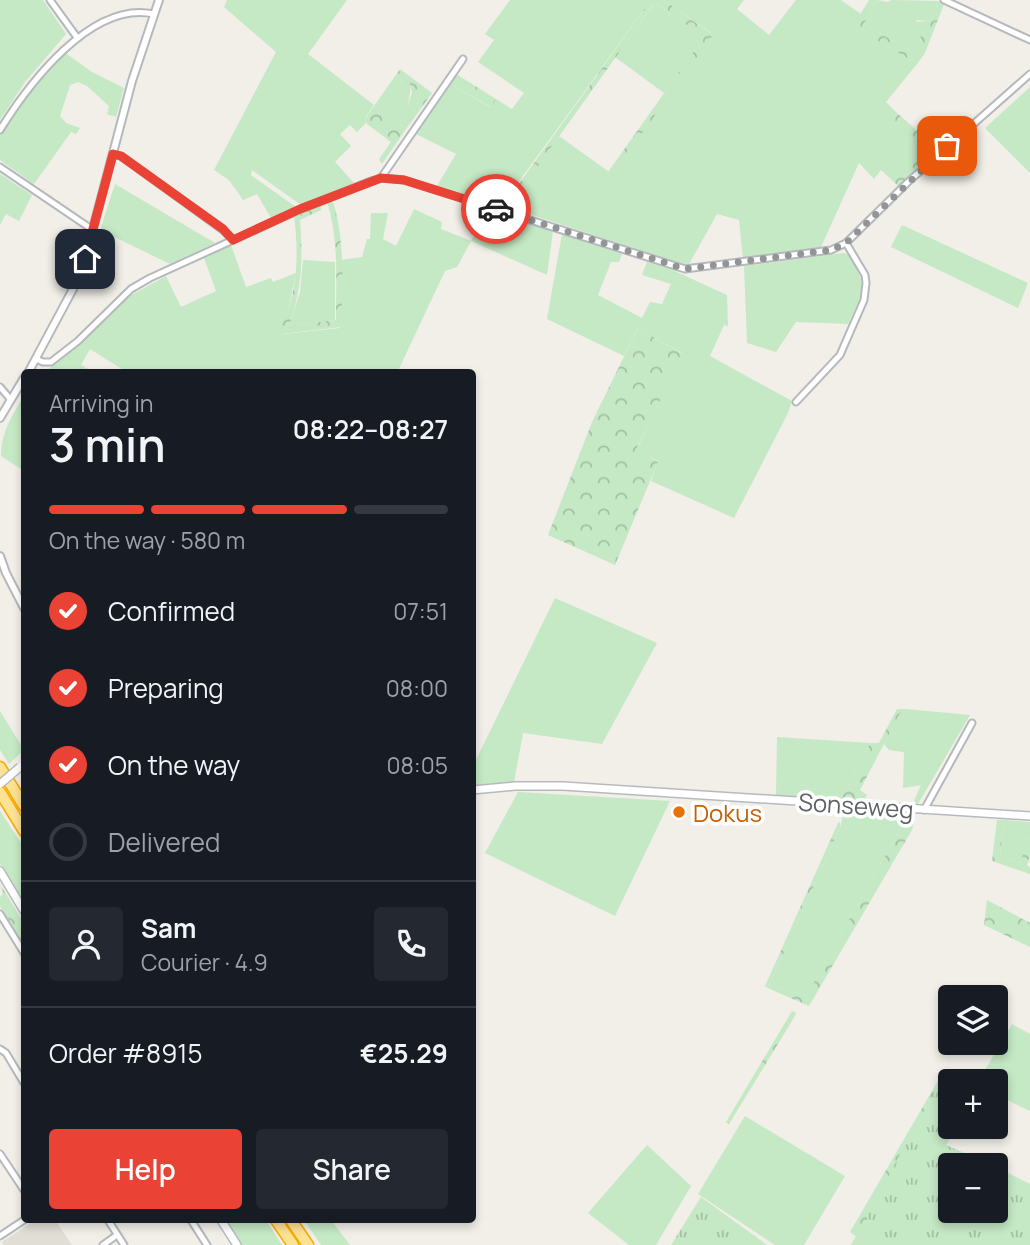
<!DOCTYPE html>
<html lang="en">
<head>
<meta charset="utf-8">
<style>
  :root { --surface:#171b24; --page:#242831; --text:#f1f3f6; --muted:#9ea1a6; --line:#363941; --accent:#ea4335 }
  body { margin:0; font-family:Manrope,sans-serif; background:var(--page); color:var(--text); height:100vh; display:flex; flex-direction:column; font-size:26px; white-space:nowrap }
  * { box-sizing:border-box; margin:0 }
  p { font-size:23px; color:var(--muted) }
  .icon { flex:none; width:38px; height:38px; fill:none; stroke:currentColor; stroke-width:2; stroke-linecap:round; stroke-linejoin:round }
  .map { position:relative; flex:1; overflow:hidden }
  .sheet { position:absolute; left:21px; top:369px; width:455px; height:854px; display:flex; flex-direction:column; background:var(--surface); border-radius:7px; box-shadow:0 4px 10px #0003 }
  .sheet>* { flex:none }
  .tools { position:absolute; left:938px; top:985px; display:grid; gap:14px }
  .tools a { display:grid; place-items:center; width:70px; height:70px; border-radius:7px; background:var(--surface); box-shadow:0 4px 10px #0003; font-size:35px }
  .pin { position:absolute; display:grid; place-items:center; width:60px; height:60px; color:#fff; margin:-30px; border-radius:14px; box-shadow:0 4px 10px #0006 }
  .courier { position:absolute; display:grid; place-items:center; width:70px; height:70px; margin:-35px; border:5px solid #ea4335; border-radius:50%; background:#fff; color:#222; box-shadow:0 2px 9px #0007 }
  .head em { font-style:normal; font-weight:600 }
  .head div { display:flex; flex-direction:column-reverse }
  .head { display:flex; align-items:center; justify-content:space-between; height:119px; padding:0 28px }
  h1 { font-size:46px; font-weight:600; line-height:52px }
  .bar { display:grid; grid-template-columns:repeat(4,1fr); gap:10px 7px; align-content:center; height:84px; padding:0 28px }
  .bar i { height:9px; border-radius:5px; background:var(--line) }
  .bar .active { background:var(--accent) }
  .bar p { grid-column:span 4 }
  .line { display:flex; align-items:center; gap:18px; padding:0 28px; border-top:2px solid var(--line) }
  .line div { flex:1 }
  .round { display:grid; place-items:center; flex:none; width:74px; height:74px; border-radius:7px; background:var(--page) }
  ol { padding:0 28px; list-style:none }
  li { display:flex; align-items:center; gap:21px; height:77px }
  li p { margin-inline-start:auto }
  li .icon { padding:7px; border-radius:50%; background:var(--accent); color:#fff; stroke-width:4 }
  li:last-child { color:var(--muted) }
  li i { width:38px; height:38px; border:4px solid var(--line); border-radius:50% }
  .primary-button { display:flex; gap:14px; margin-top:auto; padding:14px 28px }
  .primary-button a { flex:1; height:80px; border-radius:7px; background:var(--accent); color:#fff; font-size:28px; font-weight:600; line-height:80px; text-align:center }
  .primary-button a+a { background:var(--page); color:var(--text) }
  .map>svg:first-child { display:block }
</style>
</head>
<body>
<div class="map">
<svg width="1030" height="1245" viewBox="0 0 1030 1245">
  <defs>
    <pattern id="forest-crowns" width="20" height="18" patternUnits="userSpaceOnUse" patternTransform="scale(1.75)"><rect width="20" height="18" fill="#c5e8c5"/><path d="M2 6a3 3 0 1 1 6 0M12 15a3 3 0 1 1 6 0" fill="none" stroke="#a3c0a4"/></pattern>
    <pattern id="park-tufts" width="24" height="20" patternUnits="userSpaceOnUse" patternTransform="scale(1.75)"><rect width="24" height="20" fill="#c5e8c5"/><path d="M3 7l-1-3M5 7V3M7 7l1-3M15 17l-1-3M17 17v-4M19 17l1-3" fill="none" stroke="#a3c0a4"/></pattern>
  </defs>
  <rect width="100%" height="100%" fill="#f1efe8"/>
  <path fill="#e1ded6" d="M35 1220H55L72 1245H4L2 1242Z"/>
  <g fill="#c5e8c5">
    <path d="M0 0H43L66 34 25 82 0 120Z"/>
    <path d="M227 0H347L308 54 374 105 365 118 366 123 357 132 350 125 340 134 351 146 335 162 354 183 301 205 252 170 251 175 296 207 271 218 257 194 243 200 229 180 214 170 276 52 224 7Z"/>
    <path d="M510 0H651L501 206 437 186 456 154 414 133 450 84 490 107 496 99 512 109 524 93 478 62 494 40 485 34Z"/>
    <path d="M664 0H744L737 9 769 35 796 0H841L861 14 854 26 917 64 886 102 897 113 887 122C902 123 916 137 925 150L924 154 894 182 881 170 874 179 859 163 821 247 743 259 739 220 717 214 688 266 508 207 559 136 612 174 711 33Z"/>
    <path d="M877 0 888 2 891 0 939 1 929 21 917 20 913 26C923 35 924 44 911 51L864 24Z"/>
    <path d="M655 3 705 37 664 93 615 57Z"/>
    <path d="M64 52 92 72 124 88 116 117 107 114 109 106 87 86 78 82 70 85 60 116 66 123 80 128 76 134 71 132 34 184 0 160V135L7 124 38 80Z"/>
    <path d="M404 80 411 85 408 105 417 114 406 129 379 110 399 83Z"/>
    <path d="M1030 87V173L985 128Z"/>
    <path d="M0 174 32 195 19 221 6 214 0 225Z"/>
    <path d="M115 184 215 243 170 264 100 230Z"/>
    <path d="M414 209 442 222 441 229 471 241 487 209 553 231 547 275 471 241 457 267 445 271 397 373H128L90 349 81 365 90 370 89 373H43L82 343 128 297 166 276 181 307 216 291 204 258 231 245 246 287 271 278 273 282 296 273 283 334 340 328 341 260 362 257 367 239H370L371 213H388L383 239 396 246Z"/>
    <path d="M902 225 1028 283 1018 308 891 247Z"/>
    <path d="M562 234 622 254 619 262H611L598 295 642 318 650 302 662 304 671 284 642 275 647 262 670 269 727 295 728 326 724 325 710 356 792 401 788 413 734 518 651 481 658 461 637 449 682 353 638 328 624 356 547 319Z"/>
    <path d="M844 253 849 255C869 288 863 291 848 324L796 322 776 352 747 343 744 266Z"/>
    <path d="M303 260 335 262V320L289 326 300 292Z"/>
    <path d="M24 396V471L1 456C1 433 12 415 24 396Z"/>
    <path d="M555 598 657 643 602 744 523 733 514 782 473 785V766Z"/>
    <path d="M906 709 970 715 918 804 914 801 921 785 903 788 904 752 889 750 884 744 899 715Z"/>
    <path d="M0 711 24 750 9 764 0 750Z"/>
    <path d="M777 737 870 743 841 799 776 795Z"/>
    <path d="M518 792 670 801 615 916 485 853Z"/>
    <path d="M0 811 24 847V904L0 864Z"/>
    <path d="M844 811 908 815 806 996 775 986 772 990 768 988 772 979 840 828Z"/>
    <path d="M1004 820 1030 822V839H1028L1020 863 1000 857Z"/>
    <path d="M1012 1024 1030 1034V1111L996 1095V1082H978Z"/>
    <path d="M745 1116 845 1176 804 1245H775L698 1194Z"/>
    <path d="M647 1145 691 1186 656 1245H629L588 1213Z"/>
    <path d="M225 1220H266L282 1245H242Z"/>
    <path d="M304 1220H331L350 1245H321Z"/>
  </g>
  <g fill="url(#forest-crowns)">
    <path d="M651 0H664L713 35 612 175 608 172 704 37 657 4 653 5 510 205 508 207 503 206Z"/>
    <path d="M869 0H877L864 24 911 51C924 44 923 35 913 26V22L929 21 939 1 944 4 925 53 917 64 853 26Z"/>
    <path d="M400 69 432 93 417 114 408 105 412 92 410 84 401 81 379 110 406 129 382 164 379 159 391 142 367 124 365 119Z"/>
    <path d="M456 74 496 99 491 107 450 84Z"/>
    <path d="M897 113 939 150 899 187 894 182 925 151C917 138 902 123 885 122Z"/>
    <path d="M332 199C345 234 343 290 341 327L281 334 280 330C298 292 299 256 294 215L322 204 321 210 300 220C303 260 302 288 289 326L336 320C336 281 339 239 327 202Z"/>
    <path d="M638 328 683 354 637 448 658 462 615 565 548 535 592 422Z"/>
    <path d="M897 709H906L899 715 860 790 867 795 864 800 841 799 870 743H879Z"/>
    <path d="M908 815H915L912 830 809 1006 772 990 775 986 806 996Z"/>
    <path d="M997 820H1004L1000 857 1020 863 1027 840 1030 839V855L1027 865 1030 868V874L992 861Z"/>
    <path d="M840 822V828L768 988 765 986 838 823Z"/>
    <path d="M0 884 24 923V946L0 906V897L3 894Z"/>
    <path d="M987 900 1030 923V947L984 925Z"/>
    <path d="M792 1011 796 1013 795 1016 729 1124 726 1122Z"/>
    <path d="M939 1079 950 1085V1118L869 1245 850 1232Z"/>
  </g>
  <g fill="url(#park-tufts)">
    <path d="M939 1083 950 1090V1127H957L946 1145 992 1165 950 1166V1211H996V1167L1030 1184V1245H851Z"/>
    <path d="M701 1197 767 1245H671Z"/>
  </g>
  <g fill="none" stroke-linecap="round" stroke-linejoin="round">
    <g stroke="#b5b8bc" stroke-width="9">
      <g id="minor">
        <path d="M50 0 76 36"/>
        <path d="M944 0 1030 40"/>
        <path d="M0 130C28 85 91 0 154 14"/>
        <path d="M113 154 121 156 223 230 233 240"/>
        <path d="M0 167 93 230"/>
        <path d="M381 178 463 59"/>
        <path d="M36 359 43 362H51L78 341 131 289 150 278 301 209 371 181 381 178 404 180 685 269 831 250 846 243 908 182 1030 74"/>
        <path d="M0 387 11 400"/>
        <path d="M796 402 840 355 864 300 866 283 865 275 846 243"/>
        <path d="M924 810 972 723"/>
        <path d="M0 914 24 953"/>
        <path d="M0 1049 6 1053 24 1083"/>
        <path d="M0 1154 24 1190"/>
        <path d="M108 1220 124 1245"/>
        <path d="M191 1220 207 1245"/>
        <path d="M0 1236 24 1220"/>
        <path d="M103 1245 117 1235"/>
      </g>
    </g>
    <g stroke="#b5b8bc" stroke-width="10">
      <g id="tertiary">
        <path d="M28 373 73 289 85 259 132 81 159 0"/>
        <path d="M0 418 24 378"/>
        <path d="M0 556 6 573 24 608"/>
      </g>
    </g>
    <g stroke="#b6babf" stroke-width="10">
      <g id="secondary">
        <path d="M472 790 515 786H563L1030 816"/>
        <path d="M0 871 24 911"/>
        <path d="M221 1220 237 1245"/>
      </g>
    </g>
    <g stroke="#f9ab00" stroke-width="13">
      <g id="motorway">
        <path d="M0 767 24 806"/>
        <path d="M0 792 24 831"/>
        <path d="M276 1220 293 1245"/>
        <path d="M291 1220 308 1245"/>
      </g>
    </g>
    <use href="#minor" stroke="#fff" stroke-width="5"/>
    <use href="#tertiary" stroke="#fff" stroke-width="6"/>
    <use href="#secondary" stroke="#fff" stroke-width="7"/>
    <use href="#motorway" stroke="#fde293" stroke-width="10"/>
    <g stroke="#b6babf" stroke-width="10" stroke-linecap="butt">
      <path id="secondary-bridge" d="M0 784 20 767"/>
    </g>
    <use href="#secondary-bridge" stroke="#fff" stroke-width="7"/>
  </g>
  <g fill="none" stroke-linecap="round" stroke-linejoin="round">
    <path stroke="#929495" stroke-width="7" stroke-dasharray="0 12.6" d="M496 209 685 269 831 250 846 243 947 146"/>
    <path stroke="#ea4335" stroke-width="9" d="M85 259 113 154 121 156 223 229 233 240 300 209 381 178 404 180 496 209"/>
  </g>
  <circle fill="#e8710a" stroke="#fff" stroke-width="2.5" cx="679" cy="812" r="7"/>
  <g text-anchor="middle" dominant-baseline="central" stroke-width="7" stroke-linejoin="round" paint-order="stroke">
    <g font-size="24" fill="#5f6368" stroke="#fff">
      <text transform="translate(856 805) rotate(4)">Sonseweg</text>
    </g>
    <g font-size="24" fill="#c56008" stroke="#fff" text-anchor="start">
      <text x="693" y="812">Dokus</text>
    </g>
  </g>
</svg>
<div class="tools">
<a><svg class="icon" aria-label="layers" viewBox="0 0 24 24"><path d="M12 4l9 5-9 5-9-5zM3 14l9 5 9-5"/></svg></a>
<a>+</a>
<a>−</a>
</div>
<div class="pin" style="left:947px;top:146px;background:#ea580c"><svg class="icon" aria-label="bag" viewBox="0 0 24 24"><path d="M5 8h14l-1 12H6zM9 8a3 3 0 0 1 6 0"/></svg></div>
<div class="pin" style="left:85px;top:259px;background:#1f2937"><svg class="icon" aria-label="home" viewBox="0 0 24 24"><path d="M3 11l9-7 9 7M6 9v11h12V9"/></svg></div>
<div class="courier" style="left:496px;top:209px"><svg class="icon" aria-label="car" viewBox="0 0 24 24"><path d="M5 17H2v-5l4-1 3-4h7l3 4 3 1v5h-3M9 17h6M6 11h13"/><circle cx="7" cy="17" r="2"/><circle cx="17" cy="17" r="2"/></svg></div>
<section class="sheet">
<div class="head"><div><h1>3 min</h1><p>Arriving in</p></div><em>08:22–08:27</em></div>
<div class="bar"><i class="active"></i><i class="active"></i><i class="active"></i><i></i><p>On the way · 580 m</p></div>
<ol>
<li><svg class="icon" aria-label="check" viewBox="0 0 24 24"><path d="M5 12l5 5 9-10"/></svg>Confirmed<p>07:51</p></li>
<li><svg class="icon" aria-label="check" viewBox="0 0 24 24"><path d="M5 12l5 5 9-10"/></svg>Preparing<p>08:00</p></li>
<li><svg class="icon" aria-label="check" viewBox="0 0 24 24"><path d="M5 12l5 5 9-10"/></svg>On the way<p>08:05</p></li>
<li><i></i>Delivered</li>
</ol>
<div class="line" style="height:126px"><a class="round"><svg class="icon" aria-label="person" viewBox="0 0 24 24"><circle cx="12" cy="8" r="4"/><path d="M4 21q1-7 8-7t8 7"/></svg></a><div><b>Sam</b><p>Courier · 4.9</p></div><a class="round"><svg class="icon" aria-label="phone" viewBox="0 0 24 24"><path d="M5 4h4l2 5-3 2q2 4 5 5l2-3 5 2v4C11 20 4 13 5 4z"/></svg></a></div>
<div class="line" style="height:91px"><div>Order #8915</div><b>€25.29</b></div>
<div class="primary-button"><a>Help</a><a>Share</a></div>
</section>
</div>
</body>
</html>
